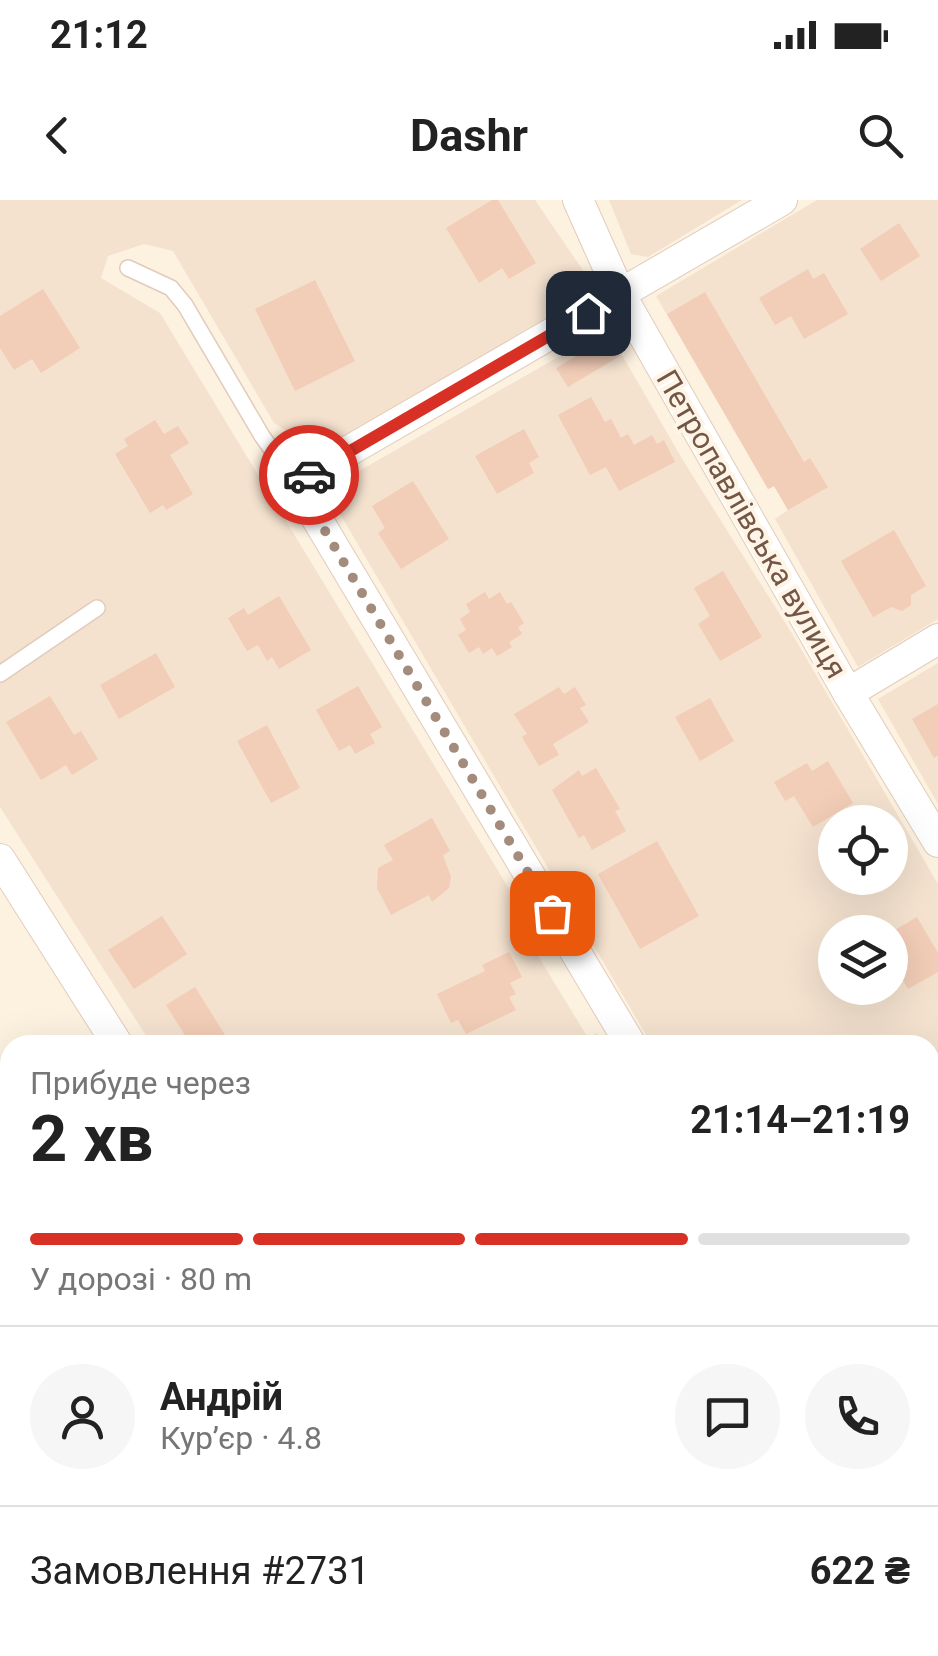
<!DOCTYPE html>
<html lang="uk">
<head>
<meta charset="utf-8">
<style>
  :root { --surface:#fff; --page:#f6f6f6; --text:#222; --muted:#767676; --line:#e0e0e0; --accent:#d93025 }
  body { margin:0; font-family:Roboto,sans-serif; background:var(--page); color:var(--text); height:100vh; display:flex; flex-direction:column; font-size:38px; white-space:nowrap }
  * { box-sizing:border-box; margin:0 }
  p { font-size:32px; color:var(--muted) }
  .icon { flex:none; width:55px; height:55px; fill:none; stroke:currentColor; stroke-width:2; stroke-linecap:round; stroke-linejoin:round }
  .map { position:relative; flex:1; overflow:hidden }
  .details { position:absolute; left:0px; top:835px; width:940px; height:622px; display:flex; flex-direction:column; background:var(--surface); border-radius:30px 30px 0 0; box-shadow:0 10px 40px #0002 }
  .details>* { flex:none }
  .buttons { position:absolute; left:818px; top:605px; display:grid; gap:20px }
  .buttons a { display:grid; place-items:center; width:90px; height:90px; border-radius:50%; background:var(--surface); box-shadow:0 10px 40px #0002; font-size:50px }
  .pin { position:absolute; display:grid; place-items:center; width:85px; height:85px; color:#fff; margin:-42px; border-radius:20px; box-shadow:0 5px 15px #0006 }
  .courier { position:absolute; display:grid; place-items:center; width:100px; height:100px; margin:-50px; border:8px solid #d93025; border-radius:50%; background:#fff; color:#222; box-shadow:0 2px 12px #0007 }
  .head em { font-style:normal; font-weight:700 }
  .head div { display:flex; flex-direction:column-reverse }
  .head { display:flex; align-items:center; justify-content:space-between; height:170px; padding:0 30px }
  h1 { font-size:65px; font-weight:700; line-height:75px }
  .bar { display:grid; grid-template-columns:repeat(4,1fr); gap:15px 10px; align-content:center; height:120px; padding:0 30px }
  .bar i { height:12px; border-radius:8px; background:var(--line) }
  .bar .current { background:var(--accent) }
  .bar p { grid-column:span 4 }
  .line { display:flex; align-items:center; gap:25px; padding:0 30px; border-top:2px solid var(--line) }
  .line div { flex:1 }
  .round { display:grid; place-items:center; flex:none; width:105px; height:105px; border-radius:52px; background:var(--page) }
  .status { display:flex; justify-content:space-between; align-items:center; height:70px; padding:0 50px; background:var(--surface); direction:ltr }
  .status svg { height:28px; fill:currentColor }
  header { display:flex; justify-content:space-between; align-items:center; height:130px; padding:0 30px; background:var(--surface); font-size:45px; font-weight:700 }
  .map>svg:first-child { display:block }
</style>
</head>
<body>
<div class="status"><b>21:12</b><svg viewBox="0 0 49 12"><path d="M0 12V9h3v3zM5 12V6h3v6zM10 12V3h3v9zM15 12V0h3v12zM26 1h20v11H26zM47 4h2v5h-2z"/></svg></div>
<header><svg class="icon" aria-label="back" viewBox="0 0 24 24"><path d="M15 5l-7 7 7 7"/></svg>Dashr<svg class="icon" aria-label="search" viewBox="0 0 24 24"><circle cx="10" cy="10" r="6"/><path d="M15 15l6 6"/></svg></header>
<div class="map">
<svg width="938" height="1456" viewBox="0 0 938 1456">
  <rect width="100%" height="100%" fill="#fdf1e0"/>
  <g fill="#f4e2cf" fill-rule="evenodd">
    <path d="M0 0H535L595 88 591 100 322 252 274 223 173 51 144 44 108 56 101 78 160 113 520 707 512 713 588 838 597 833 604 845H152L0 607Z"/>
    <path d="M609 0H742L648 57 631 54Z"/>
    <path d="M817 0H938V419L858 467 775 319 788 310 774 286 768 289 656 96Z"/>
    <path d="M607 129 684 262 791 432 938 684V1217L930 1222V845H652L326 290ZM835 622H890V678H835ZM835 732H890V788H835Z"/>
    <path d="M938 463V604L878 499Z"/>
    <path d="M938 1275V1456H641L655 1448H930V1280Z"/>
  </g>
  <g fill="#f2cdb7">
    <path d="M492 0H498L536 63 509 79 502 68 479 83 446 28Z"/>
    <path d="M899 23 920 56 881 81 860 49Z"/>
    <path d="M808 69 813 79 824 73 848 114 804 139 791 116 775 125 759 98Z"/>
    <path d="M315 80 355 161 295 191 255 109Z"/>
    <path d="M43 89 80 148 41 173 32 159 14 170 0 148V116Z"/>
    <path d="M705 92 804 262 810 258 828 287 788 310 774 286 768 289 667 114Z"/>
    <path d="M608 137 620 156 568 187 556 168Z"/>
    <path d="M591 197 605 222 611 219 621 238 628 234 634 245 652 235 657 244 664 240 675 262 619 291 606 267 590 275 558 215Z"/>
    <path d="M155 220 164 234 178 226 189 243 170 255 193 294 166 310 163 305 150 313 115 254 128 246 124 239Z"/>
    <path d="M524 229 539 257 529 263 534 273 497 294 475 256Z"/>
    <path d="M413 281 449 339 401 369 378 333 385 328 372 306Z"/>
    <path d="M894 330 926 386 911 395V405L902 411 891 407 873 417 841 361Z"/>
    <path d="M723 371 762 437 720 461 698 424 710 416 694 388Z"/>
    <path d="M485 392 489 399 500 392 507 404 511 402 524 423 518 427 522 434 509 442 512 447 497 456 492 448 483 454 479 447 469 453 458 435 466 430 460 419 470 412 466 404Z"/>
    <path d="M279 396 311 450 279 469 272 457 267 461 258 445 247 451 228 418 244 408 248 415Z"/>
    <path d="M156 453 175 487 119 519 100 485Z"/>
    <path d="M358 486 382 527 370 534 375 543 355 554 350 545 339 551 316 510Z"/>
    <path d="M559 487 564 494 575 487 586 505 580 508 589 522 553 544 559 555 539 566 522 537 527 534 514 514Z"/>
    <path d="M50 496 74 535 81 531 98 559 72 575 66 565 41 580 6 522Z"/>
    <path d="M710 498 734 541 700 561 675 517Z"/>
    <path d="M938 504V555L934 558 912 519Z"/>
    <path d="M267 525 300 588 271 603 237 541Z"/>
    <path d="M828 561 853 603 813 627 794 596 785 601 774 582 807 563 812 571Z"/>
    <path d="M596 568 620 609 615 611 626 631 592 650 584 635 579 638 552 590 579 570 582 576Z"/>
    <path d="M432 618 450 651 443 655 451 677 449 688 432 702 429 695 391 715 377 688 378 668 393 660 384 645Z"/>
    <path d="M657 641 699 716 640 749 598 674Z"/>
    <path d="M162 716 187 754 134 789 108 750Z"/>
    <path d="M917 717 938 753V772L908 789 890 759V733Z"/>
    <path d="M509 752 522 777 510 783 516 794 509 797 516 810 466 834 458 820 451 823 437 794 485 771 482 765Z"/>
    <path d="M195 787 225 835 209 845H191L166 805Z"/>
    <path d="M938 1150V1202L930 1208V1155Z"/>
    <path d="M934 1347 938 1353V1411L930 1415V1349Z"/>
  </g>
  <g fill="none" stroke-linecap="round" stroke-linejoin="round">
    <g stroke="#e1ccbc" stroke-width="18">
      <g id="lane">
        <path d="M128 68 171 88 185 105 262 236 295 282"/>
        <path d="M0 474 97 408"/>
      </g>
    </g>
    <g stroke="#e1ccbc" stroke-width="32">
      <g id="street">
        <path d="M578 0 620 94 848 493 938 642"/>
        <path d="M848 493 938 439"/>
        <path d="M0 659 118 845"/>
        <path d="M631 845 295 282 782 0"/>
        <path d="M930 1261 938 1256"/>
        <path d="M497 1448 502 1456"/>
        <path d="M614 1456 628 1448"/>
      </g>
    </g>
    <use href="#lane" stroke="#fff" stroke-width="15"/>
    <use href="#street" stroke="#fff" stroke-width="30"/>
  </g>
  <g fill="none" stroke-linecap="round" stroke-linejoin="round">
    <path stroke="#a48c7d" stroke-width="10" stroke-dasharray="0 18" d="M309 275 296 282 552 713"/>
    <path stroke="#d93025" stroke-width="12" d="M309 275 588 113"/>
  </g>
  <g text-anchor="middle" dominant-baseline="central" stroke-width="8" stroke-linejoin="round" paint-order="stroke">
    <g font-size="30" fill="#745647" stroke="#fff5e7">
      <text transform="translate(752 324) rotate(60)">Петропавлівська вулиця</text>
    </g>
  </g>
</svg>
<div class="buttons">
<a><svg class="icon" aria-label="locate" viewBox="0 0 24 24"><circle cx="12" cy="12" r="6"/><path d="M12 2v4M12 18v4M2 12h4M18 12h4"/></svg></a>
<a><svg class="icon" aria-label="layers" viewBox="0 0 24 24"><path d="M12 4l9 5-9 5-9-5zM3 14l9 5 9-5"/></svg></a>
</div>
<div class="pin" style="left:552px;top:713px;background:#ea580c"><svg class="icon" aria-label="bag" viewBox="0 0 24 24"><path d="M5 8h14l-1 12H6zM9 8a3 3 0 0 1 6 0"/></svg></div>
<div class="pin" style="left:588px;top:113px;background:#1f2937"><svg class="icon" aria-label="home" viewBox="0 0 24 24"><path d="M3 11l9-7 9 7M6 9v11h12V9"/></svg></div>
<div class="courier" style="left:309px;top:275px"><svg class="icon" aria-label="car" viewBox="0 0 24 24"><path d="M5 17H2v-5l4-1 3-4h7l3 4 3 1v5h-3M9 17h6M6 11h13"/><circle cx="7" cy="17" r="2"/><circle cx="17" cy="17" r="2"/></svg></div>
<section class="details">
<div class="head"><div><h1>2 хв</h1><p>Прибуде через</p></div><em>21:14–21:19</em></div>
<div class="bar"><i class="current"></i><i class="current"></i><i class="current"></i><i></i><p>У дорозі · 80 m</p></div>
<div class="line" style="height:180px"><a class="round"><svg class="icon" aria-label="person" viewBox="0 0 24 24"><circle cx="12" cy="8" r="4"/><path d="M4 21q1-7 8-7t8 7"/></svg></a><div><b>Андрій</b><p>Кур’єр · 4.8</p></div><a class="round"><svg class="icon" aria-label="chat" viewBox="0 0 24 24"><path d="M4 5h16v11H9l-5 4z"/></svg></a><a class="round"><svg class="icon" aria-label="phone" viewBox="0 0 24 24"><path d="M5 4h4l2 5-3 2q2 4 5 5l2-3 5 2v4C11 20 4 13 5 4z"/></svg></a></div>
<div class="line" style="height:130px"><div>Замовлення #2731</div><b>622 ₴</b></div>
</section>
</div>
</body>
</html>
